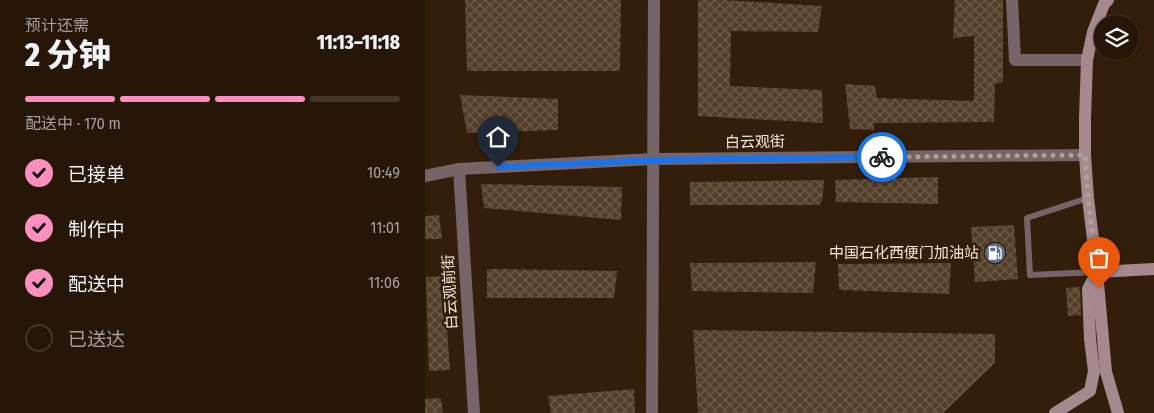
<!DOCTYPE html>
<html lang="zh">
<head>
<meta charset="utf-8">
<style>
  :root { --surface:#261608; --page:#322316; --text:#f1f3f6; --muted:#a49f9c; --line:#423529; --accent:#fd8ec0 }
  body { margin:0; font-family:"Fira Sans Condensed","Noto Sans SC",sans-serif; background:var(--page); color:var(--text); height:100vh; display:flex; flex-direction:column; font-size:19px; white-space:nowrap }
  * { box-sizing:border-box; margin:0 }
  p { font-size:16px; color:var(--muted) }
  .icon { flex:none; width:28px; height:28px; fill:none; stroke:currentColor; stroke-width:2; stroke-linecap:round; stroke-linejoin:round }
  .map { position:relative; flex:1; overflow:hidden }
  .drawer { display:flex; flex-direction:column; background:var(--surface); width:425px }
  .drawer>* { flex:none }
  .fabs { position:absolute; left:669px; top:15px; display:grid; gap:10px }
  .fabs a { display:grid; place-items:center; width:45px; height:45px; border-radius:50%; background:var(--surface); box-shadow:0 1px 4px #0004,0 0 0 1px var(--line); font-size:25px }
  .pin { position:absolute; display:grid; place-items:center; width:42px; height:42px; color:#fff; margin:-51px -21px; border-radius:50% 50% 50% 0; rotate:-45deg; box-shadow:0 0 5px #0007 }
  .pin .icon { rotate:45deg }
  .courier { position:absolute; display:grid; place-items:center; width:50px; height:50px; margin:-25px; border:4px solid #1a73e8; border-radius:50%; background:#fff; color:#222; box-shadow:0 1px 6px #0007 }
  .overview em { font-style:normal; font-weight:800 }
  .overview div { display:flex; flex-direction:column-reverse }
  .overview { display:flex; align-items:center; justify-content:space-between; height:85px; padding:0 25px }
  h1 { font-size:32px; font-weight:800; line-height:38px }
  .bar { display:grid; grid-template-columns:repeat(4,1fr); gap:8px 5px; align-content:center; height:60px; padding:0 25px }
  .bar i { height:6px; border-radius:4px; background:var(--line) }
  .bar .current { background:var(--accent) }
  .bar p { grid-column:span 4 }
  ol { padding:0 25px; list-style:none }
  li { display:flex; align-items:center; gap:15px; height:55px }
  li p { margin-inline-start:auto }
  li .icon { padding:5px; border-radius:50%; background:var(--accent); color:#111; stroke-width:4 }
  li:last-child { color:var(--muted) }
  li i { width:28px; height:28px; border:2px solid var(--line); border-radius:50% }
  main { display:flex; flex:1; min-height:0 }
  .map>svg:first-child { display:block }
</style>
</head>
<body>
<main>
<section class="drawer">
<div class="overview"><div><h1>2 分钟</h1><p>预计还需</p></div><em>11:13–11:18</em></div>
<div class="bar"><i class="current"></i><i class="current"></i><i class="current"></i><i></i><p>配送中 · 170 m</p></div>
<ol>
<li><svg class="icon" aria-label="check" viewBox="0 0 24 24"><path d="M5 12l5 5 9-10"/></svg>已接单<p>10:49</p></li>
<li><svg class="icon" aria-label="check" viewBox="0 0 24 24"><path d="M5 12l5 5 9-10"/></svg>制作中<p>11:01</p></li>
<li><svg class="icon" aria-label="check" viewBox="0 0 24 24"><path d="M5 12l5 5 9-10"/></svg>配送中<p>11:06</p></li>
<li><i></i>已送达</li>
</ol>
</section>
<div class="map">
<svg width="729" height="413" viewBox="0 0 729 413">
  <defs>
    <pattern id="building-cross-hatch" width="8" height="8" patternUnits="userSpaceOnUse" patternTransform="scale(1.25)"><rect width="8" height="8" fill="#533e29"/><path d="M0 0l8 8M0 8l8-8" fill="none" stroke="#6c5a47"/></pattern>
  </defs>
  <rect width="100%" height="100%" fill="#321e0a"/>
  <g fill="url(#building-cross-hatch)">
    <path d="M40 0H196L195 71H42Z"/>
    <path d="M273 0H299L397 6 393 32 306 31 305 86 397 90 398 123 273 116Z"/>
    <path d="M530 0H578V82L570 84 569 122 449 123V130L425 129 420 84 450 86 452 98 549 101V36L528 38Z"/>
    <path d="M35 95 133 99V130L42 133Z"/>
    <path d="M513 177V204L411 202 410 180Z"/>
    <path d="M399 180 397 202H395V205H265V182Z"/>
    <path d="M56 184 197 187 196 220 59 208Z"/>
    <path d="M14 215 17 239H0V216Z"/>
    <path d="M589 225 593 279 550 282 546 227Z"/>
    <path d="M391 262 388 293 267 291 265 263Z"/>
    <path d="M526 263 524 294 414 290 413 264Z"/>
    <path d="M62 269 192 271 189 298H62Z"/>
    <path d="M18 276 25 370 4 371 1 277Z"/>
    <path d="M655 287 656 315 643 316 641 288Z"/>
    <path d="M268 330 570 334V363L518 413H273Z"/>
    <path d="M209 389 210 413H126L123 396Z"/>
    <path d="M16 398 18 413H0V399Z"/>
  </g>
  <g fill="none" stroke-linecap="round" stroke-linejoin="round">
    <path stroke="#766468" stroke-width="6" d="M663 198 602 218 605 275 672 272"/>
    <g stroke="#766468" stroke-width="12">
      <path d="M587 0 590 60H662"/>
      <path d="M34 169 49 413"/>
      <path d="M0 176 34 169 228 159 660 155"/>
      <path d="M227 413 229 0"/>
    </g>
    <g stroke="#a5898f" stroke-width="12">
      <path d="M683 0 679 4 668 32 662 60 660 118V155L663 198 672 272 681 372 693 413"/>
      <path d="M672 272 729 269"/>
      <path d="M630 413 665 391 669 371 665 339 663 289 672 272"/>
    </g>
  </g>
  <g fill="none" stroke-linecap="round" stroke-linejoin="round">
    <path stroke="#b1a192" stroke-width="5" stroke-dasharray="0 9" d="M457 157 660 155 663 198 674 288"/>
    <path stroke="#1a73e8" stroke-width="6" d="M73 167 228 160 457 157"/>
  </g>
  <defs>
    <g id="fuel-disc" transform="scale(1.125)"><circle r="9.5" fill="#5c6f8a" stroke="#321e0a"/><path d="M-5.5-6h7V0h2V4h1.3V-2.5L3-4.5l.8-.8L6-3V5H2.5V1h-1V6h-7ZM-4.2-4.7v3.2H.2V-4.7Z" fill="#fff"/></g>
  </defs>
  <g fill-rule="evenodd">
    <use href="#fuel-disc" x="570" y="253"/>
  </g>
  <g text-anchor="middle" dominant-baseline="central" stroke-width="5" stroke-linejoin="round" paint-order="stroke">
    <g font-size="15" fill="#f5e7db" stroke="#321e0a">
      <text transform="translate(330 142) rotate(-1)">白云观街</text>
      <text transform="translate(25 292) rotate(-93)">白云观前街</text>
    </g>
    <g font-size="15" fill="#f5e7db" stroke="#321e0a" text-anchor="end">
      <text x="554" y="253">中国石化西便门加油站</text>
    </g>
  </g>
</svg>
<div class="fabs">
<a><svg class="icon" aria-label="layers" viewBox="0 0 24 24"><path d="M12 4l9 5-9 5-9-5zM3 14l9 5 9-5"/></svg></a>
</div>
<div class="pin" style="left:674px;top:288px;background:#ea580c"><svg class="icon" aria-label="bag" viewBox="0 0 24 24"><path d="M5 8h14l-1 12H6zM9 8a3 3 0 0 1 6 0"/></svg></div>
<div class="pin" style="left:73px;top:167px;background:#1f2937"><svg class="icon" aria-label="home" viewBox="0 0 24 24"><path d="M3 11l9-7 9 7M6 9v11h12V9"/></svg></div>
<div class="courier" style="left:457px;top:157px"><svg class="icon" aria-label="bike" viewBox="0 0 24 24"><circle cx="6" cy="16" r="4"/><circle cx="18" cy="16" r="4"/><path d="M6 16l4-8h5l3 8M10 8l3 8H6M13 5h3"/></svg></div>
</div>
</main>
</body>
</html>
